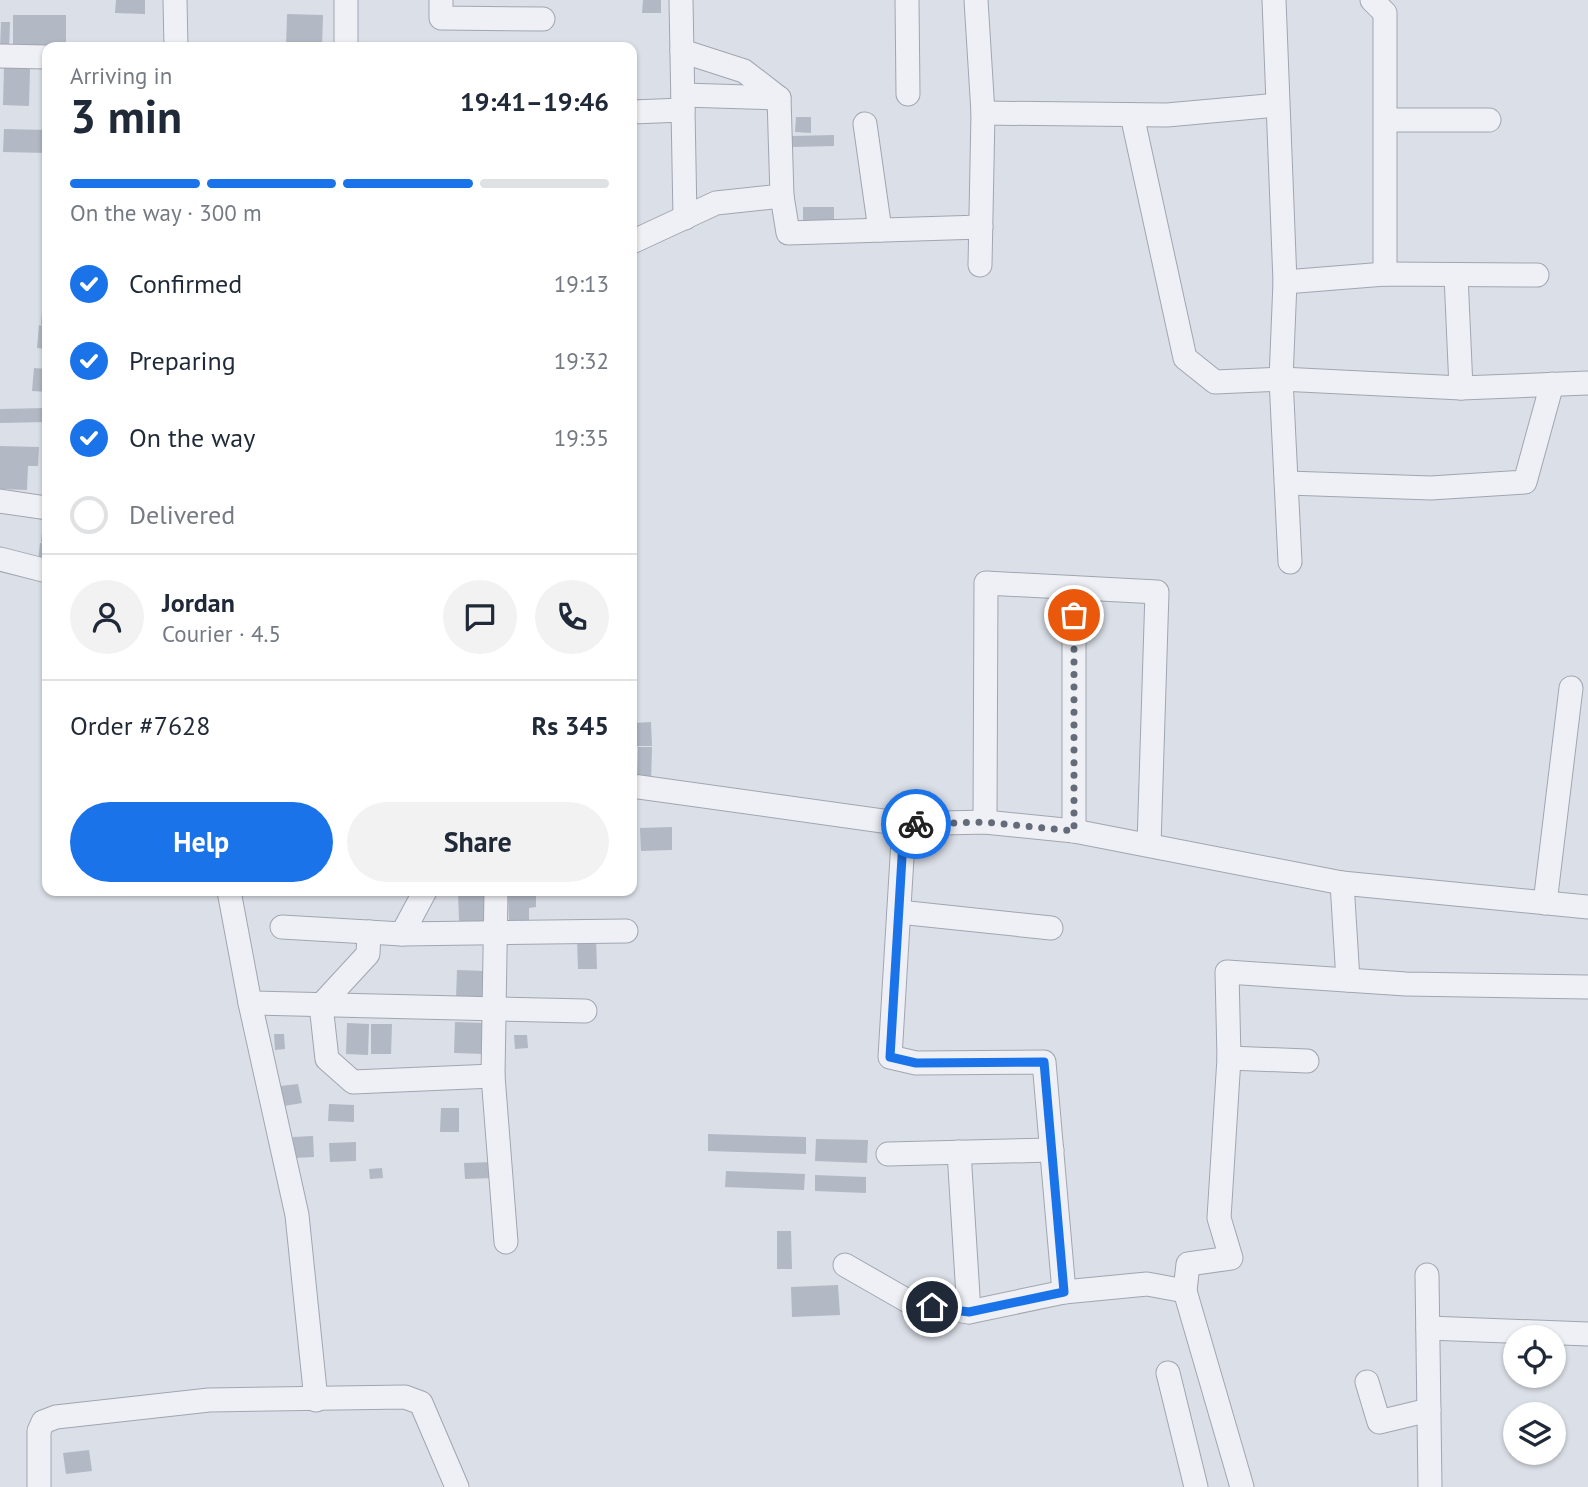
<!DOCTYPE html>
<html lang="en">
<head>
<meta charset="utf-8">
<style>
  :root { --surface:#fff; --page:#f2f2f3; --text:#1f2937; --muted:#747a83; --line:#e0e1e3; --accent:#1a73e8 }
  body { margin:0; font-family:"PT Sans",sans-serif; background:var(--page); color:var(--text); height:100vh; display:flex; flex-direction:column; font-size:26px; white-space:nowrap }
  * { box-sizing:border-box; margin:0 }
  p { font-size:23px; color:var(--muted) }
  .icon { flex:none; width:38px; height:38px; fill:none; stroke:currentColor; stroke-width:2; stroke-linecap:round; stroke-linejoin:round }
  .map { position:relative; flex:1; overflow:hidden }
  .side { position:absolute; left:42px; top:42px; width:595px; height:854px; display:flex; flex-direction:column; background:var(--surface); border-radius:14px; box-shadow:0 2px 5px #0004 }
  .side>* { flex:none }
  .controls { position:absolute; left:1503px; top:1325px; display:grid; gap:14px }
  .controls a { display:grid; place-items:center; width:63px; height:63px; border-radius:50%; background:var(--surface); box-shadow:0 2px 5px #0004; font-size:35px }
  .pin { position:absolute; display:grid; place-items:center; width:60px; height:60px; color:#fff; margin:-30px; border:4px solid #fff; border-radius:50%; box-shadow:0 2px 7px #0007 }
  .courier { position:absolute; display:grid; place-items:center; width:70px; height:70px; margin:-35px; border:5px solid #1a73e8; border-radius:50%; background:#fff; color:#222; box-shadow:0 2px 9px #0007 }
  .headline em { font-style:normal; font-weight:700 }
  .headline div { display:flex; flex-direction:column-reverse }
  .headline { display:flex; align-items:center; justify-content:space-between; height:119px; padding:0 28px }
  h1 { font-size:46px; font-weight:700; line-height:52px }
  .bar { display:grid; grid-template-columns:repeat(4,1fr); gap:10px 7px; align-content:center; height:84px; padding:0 28px }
  .bar i { height:9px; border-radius:5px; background:var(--line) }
  .bar .active { background:var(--accent) }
  .bar p { grid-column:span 4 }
  .line { display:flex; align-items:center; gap:18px; padding:0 28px; border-top:2px solid var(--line) }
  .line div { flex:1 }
  .round { display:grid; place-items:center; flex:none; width:74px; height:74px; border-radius:37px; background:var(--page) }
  ol { padding:0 28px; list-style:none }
  li { display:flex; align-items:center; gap:21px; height:77px }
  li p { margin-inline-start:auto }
  li .icon { padding:7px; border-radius:50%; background:var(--accent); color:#fff; stroke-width:4 }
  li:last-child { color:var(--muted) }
  li i { width:38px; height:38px; border:4px solid var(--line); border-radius:50% }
  .cta { display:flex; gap:14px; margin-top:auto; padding:14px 28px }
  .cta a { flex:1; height:80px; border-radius:42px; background:var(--accent); color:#fff; font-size:28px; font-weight:700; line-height:80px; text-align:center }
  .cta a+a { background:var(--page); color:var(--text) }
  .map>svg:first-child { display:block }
</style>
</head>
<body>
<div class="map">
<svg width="1588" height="1487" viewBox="0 0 1588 1487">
  <rect width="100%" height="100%" fill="#dbdfe7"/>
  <g fill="#b2b8c4">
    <path d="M116 0H145V14L115 13Z"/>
    <path d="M643 0H661V13H642Z"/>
    <path d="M287 14 323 15 322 47H286Z"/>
    <path d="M13 15H66V47L13 51Z"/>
    <path d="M1 22H10L9 50H0Z"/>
    <path d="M4 67 30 68 29 106 3 105Z"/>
    <path d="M796 117H811V133L795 132Z"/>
    <path d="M4 129 47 130V153L3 152Z"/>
    <path d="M834 135V146L791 147V136Z"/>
    <rect x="803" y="207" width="31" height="18"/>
    <path d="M43 301H47V325L41 324Z"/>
    <path d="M39 325 47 326V349L37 348Z"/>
    <path d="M34 368 47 369V392L32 391Z"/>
    <path d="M46 408V422L0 423V409Z"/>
    <path d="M0 446 39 447 38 466H28L27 490 0 489Z"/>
    <path d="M44 512 47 513V543L41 542Z"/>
    <path d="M40 543 47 544V563L38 562Z"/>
    <path d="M651 722 652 746H634V723Z"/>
    <path d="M638 747H652L651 784H637Z"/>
    <path d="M672 827V850L641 851 640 828Z"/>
    <path d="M458 891H487L488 922 459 923Z"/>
    <path d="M536 892V907L529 908V921H509L508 893Z"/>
    <path d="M577 938H596L597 969H578Z"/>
    <path d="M457 970 485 971 484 1000 456 999Z"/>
    <path d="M455 1022 485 1023 484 1054 454 1053Z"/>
    <path d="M347 1023 369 1024 368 1055 346 1054Z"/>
    <path d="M371 1024H392L391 1054H371Z"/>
    <path d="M274 1034H284L285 1049 275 1050Z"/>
    <path d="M514 1035H527L528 1048 515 1049Z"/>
    <path d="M298 1084 302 1103 284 1106 280 1086Z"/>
    <path d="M329 1104 354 1105V1122L328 1121Z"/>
    <path d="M441 1108H459V1132H440Z"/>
    <path d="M708 1134 806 1137V1154L708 1151Z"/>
    <path d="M313 1136 314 1157 294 1158 293 1137Z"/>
    <path d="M816 1139 868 1140 867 1163 815 1161Z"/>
    <path d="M356 1142V1161L330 1162 329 1143Z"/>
    <path d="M492 1162 493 1178 465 1179 464 1163Z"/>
    <path d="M382 1168 383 1178 370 1179 369 1169Z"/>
    <path d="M726 1171 805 1174 804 1190 725 1187Z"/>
    <path d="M815 1175 866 1177V1193L815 1191Z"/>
    <path d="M777 1231H791L792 1269H777Z"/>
    <path d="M838 1285 840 1315 792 1317 791 1287Z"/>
    <path d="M89 1450 92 1471 66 1474 63 1453Z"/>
  </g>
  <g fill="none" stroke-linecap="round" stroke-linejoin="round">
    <g stroke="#a0a6b1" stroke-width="25">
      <g id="minor">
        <path d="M175 0 176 47"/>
        <path d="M346 0V47"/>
        <path d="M441 0V18L543 19"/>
        <path d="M681 0 685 218"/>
        <path d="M907 0 908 94"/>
        <path d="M976 0 983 113 980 265"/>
        <path d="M1274 0 1285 282 1281 379 1290 562"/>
        <path d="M1372 0 1385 13V274"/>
        <path d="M682 51 744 71 779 98 782 196 788 233 981 227"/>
        <path d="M0 56 47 57"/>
        <path d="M683 95 779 98"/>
        <path d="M632 112 683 110"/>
        <path d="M983 113 1167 115 1277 105"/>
        <path d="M1132 115 1185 358 1215 382 1281 379 1461 388 1588 383"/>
        <path d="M1386 120H1489"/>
        <path d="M865 124 880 230"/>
        <path d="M632 242 716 203 782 196"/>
        <path d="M1456 275 1461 388"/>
        <path d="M1285 282 1385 274 1537 275"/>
        <path d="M1288 483 1431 488 1525 482 1552 384"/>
        <path d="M0 501 47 508"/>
        <path d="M0 559 47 571"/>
        <path d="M1074 588V831"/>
        <path d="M632 786 904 824 985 822 1074 831 1342 883 1588 907"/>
        <path d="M985 822 986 583 1157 592 1149 845"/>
        <path d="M904 824 890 1057 916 1063 1044 1062 1064 1292"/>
        <path d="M1342 883 1348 980"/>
        <path d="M229 891 250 1003 297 1215 316 1400"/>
        <path d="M496 891 493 1076 506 1242"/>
        <path d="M1545 903 1571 688"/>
        <path d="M899 912 1051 928"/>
        <path d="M282 927 402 934 626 931"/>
        <path d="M369 932 368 954 321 1005 327 1059 353 1082 493 1076"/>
        <path d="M402 934 425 891"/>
        <path d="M250 1003 585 1011"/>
        <path d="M1229 1058 1307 1061"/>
        <path d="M959 1152 969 1312"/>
        <path d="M888 1154 1052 1150"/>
        <path d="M845 1265 913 1304 969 1312 1064 1292 1147 1284 1185 1291"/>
        <path d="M1427 1275 1430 1487"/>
        <path d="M1428 1328 1588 1334"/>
        <path d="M1168 1373 1196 1487"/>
        <path d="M1367 1382 1379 1422 1429 1410"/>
        <path d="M39 1487V1431L43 1422 56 1417 209 1400 405 1397 421 1403 457 1487"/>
        <path d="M1242 1487 1185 1291 1188 1264 1231 1258 1219 1218 1229 1058 1227 972 1406 984 1588 987"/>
      </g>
    </g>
    <use href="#minor" stroke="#eef0f5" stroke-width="23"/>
  </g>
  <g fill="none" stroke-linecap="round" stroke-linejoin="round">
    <path stroke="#646b79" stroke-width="7" stroke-dasharray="0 12.6" d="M916 824 985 822 1074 831V615"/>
    <path stroke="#1a73e8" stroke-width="9" d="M916 824H904L890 1057 916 1063 1044 1062 1064 1292 969 1312 932 1307"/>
  </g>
</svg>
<div class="controls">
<a><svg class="icon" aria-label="locate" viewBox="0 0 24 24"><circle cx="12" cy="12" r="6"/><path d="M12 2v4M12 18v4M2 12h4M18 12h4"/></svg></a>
<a><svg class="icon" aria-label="layers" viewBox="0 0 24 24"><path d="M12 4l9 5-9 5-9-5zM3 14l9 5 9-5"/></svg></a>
</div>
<div class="pin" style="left:1074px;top:615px;background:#ea580c"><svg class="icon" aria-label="bag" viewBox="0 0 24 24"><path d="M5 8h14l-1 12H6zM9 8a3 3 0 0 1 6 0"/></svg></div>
<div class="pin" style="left:932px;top:1307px;background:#1f2937"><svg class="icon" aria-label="home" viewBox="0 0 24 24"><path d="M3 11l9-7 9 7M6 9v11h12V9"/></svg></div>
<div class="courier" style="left:916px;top:824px"><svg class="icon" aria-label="bike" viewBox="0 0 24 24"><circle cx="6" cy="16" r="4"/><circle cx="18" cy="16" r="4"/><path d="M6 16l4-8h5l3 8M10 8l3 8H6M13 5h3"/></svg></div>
<section class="side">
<div class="headline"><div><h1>3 min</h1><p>Arriving in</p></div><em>19:41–19:46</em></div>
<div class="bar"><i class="active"></i><i class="active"></i><i class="active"></i><i></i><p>On the way · 300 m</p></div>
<ol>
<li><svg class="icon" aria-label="check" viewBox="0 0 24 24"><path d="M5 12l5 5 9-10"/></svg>Confirmed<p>19:13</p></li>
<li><svg class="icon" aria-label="check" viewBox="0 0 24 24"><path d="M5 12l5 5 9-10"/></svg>Preparing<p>19:32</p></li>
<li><svg class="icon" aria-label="check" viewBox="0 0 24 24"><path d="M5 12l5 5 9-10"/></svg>On the way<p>19:35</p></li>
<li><i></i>Delivered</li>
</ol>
<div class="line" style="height:126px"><a class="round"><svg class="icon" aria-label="person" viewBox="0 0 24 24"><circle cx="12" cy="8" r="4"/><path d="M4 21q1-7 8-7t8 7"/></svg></a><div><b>Jordan</b><p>Courier · 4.5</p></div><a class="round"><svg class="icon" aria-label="chat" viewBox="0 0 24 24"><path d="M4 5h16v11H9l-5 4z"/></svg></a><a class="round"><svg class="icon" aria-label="phone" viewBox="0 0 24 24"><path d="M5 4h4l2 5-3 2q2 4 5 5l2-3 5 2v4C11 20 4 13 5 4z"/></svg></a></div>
<div class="line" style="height:91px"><div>Order #7628</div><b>Rs 345</b></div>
<div class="cta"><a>Help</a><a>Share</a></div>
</section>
</div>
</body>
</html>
